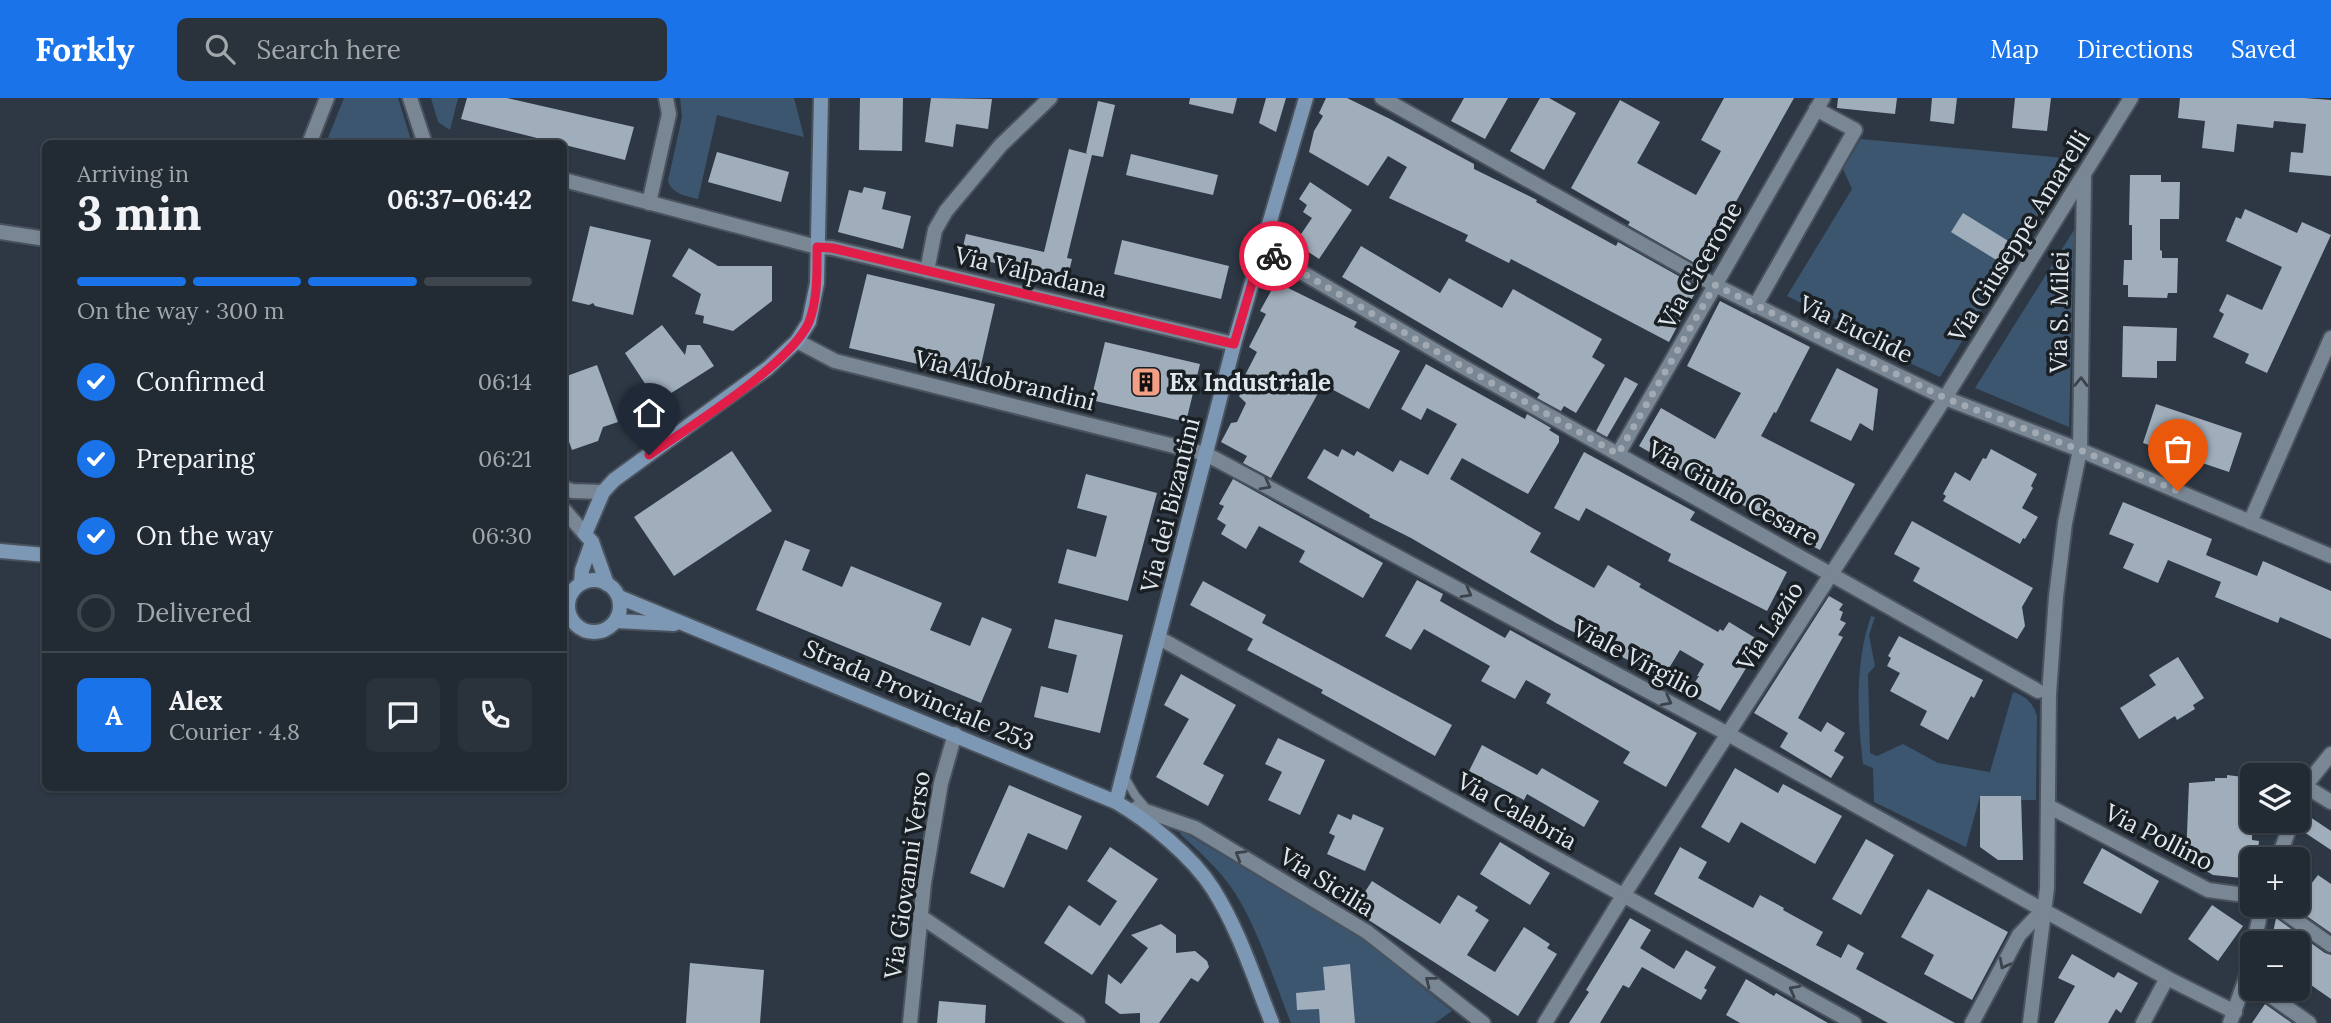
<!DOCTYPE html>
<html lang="en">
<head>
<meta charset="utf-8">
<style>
  :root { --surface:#222a33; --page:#2a323b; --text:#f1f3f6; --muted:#a2a7ac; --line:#3f464e; --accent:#1a73e8 }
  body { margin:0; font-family:Lora,serif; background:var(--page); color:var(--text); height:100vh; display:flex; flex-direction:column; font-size:26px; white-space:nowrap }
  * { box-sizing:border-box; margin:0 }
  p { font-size:23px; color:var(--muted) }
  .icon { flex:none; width:38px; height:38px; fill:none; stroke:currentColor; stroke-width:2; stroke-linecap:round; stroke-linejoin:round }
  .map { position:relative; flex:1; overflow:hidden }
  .sheet { position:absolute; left:42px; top:42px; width:525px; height:651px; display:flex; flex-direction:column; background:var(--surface); border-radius:10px; box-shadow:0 2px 5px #0004,0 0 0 2px var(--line) }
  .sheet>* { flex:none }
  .controls { position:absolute; left:2240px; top:665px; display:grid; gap:14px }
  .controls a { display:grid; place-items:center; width:70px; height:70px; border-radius:10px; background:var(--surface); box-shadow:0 2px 5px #0004,0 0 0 2px var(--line); font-size:35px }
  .pin { position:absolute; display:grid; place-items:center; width:60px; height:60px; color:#fff; margin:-72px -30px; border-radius:50% 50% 50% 0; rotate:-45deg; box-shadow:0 0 7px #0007 }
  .pin .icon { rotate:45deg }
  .courier { position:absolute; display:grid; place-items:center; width:70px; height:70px; margin:-35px; border:5px solid #e11d48; border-radius:50%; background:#fff; color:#222; box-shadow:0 2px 9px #0007 }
  .overview em { font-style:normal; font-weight:700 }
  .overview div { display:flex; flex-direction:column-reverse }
  .overview { display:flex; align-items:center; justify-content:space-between; height:119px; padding:0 35px }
  h1 { font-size:46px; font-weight:700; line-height:52px }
  .bar { display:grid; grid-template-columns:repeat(4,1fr); gap:10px 7px; align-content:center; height:84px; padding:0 35px }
  .bar i { height:9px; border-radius:5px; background:var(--line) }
  .bar .selected { background:var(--accent) }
  .bar p { grid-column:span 4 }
  .line { display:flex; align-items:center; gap:18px; padding:0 35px; border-top:2px solid var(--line) }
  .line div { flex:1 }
  .round { display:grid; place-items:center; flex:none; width:74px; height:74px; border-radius:10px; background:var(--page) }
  ol { padding:0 35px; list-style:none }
  li { display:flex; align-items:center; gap:21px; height:77px }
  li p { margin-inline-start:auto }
  li .icon { padding:7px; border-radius:50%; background:var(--accent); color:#fff; stroke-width:4 }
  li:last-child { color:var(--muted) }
  li i { width:38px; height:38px; border:4px solid var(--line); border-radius:50% }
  header { display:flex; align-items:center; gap:42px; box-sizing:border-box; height:98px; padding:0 35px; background:var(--accent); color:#fff }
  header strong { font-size:33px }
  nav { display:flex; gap:38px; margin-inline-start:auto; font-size:24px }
  .search { width:490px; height:63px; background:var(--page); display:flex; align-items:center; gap:18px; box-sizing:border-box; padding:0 24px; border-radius:10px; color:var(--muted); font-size:26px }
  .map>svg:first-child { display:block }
</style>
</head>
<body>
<header>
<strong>Forkly</strong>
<div class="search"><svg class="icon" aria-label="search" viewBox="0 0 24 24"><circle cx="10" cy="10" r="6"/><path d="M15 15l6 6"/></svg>Search here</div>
<nav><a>Map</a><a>Directions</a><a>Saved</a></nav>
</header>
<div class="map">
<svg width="2331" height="925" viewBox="0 0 2331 925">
  <rect width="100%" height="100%" fill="#2d3844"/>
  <g fill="#3c5670">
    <path d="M344 0H398L412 45H326Z"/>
    <path d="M431 0H458L450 32 438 24Z"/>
    <path d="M680 0H794L804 39 717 17 698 101C686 98 672 96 668 83L682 19Z"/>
    <path d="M1861 41 2074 61 1940 279 1849 237 1847 227 1787 198 1852 91 1843 71Z"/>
    <path d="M2074 132V143L2069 329 1975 290Z"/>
    <path d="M1871 518 1875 519 1869 537 1875 568 1868 576 1870 655 1877 658 1903 646 1938 665 1990 674 2013 594C2026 598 2033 605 2037 618L2036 702H2021V698H1980L1966 749 1874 704 1873 670 1863 666C1857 616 1855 565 1871 518Z"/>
    <path d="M1182 733 1362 840 1452 913 1435 925H1291C1274 883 1259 833 1235 795 1220 772 1200 754 1180 736Z"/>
  </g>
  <g fill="#a0aebc">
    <path d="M467 0H507L634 29 625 62 461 21Z"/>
    <path d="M860 0H903L902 53 859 52Z"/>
    <path d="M931 0 992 1 988 31 956 26 953 49 925 44Z"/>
    <path d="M1190 0H1237L1233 16 1189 6Z"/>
    <path d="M1266 0H1286L1276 34 1259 25Z"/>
    <path d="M1326 0H1347L1390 21 1474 66V71L1537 102 1536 104 1616 148 1618 144 1691 185 1690 187 1697 191 1669 244 1511 161 1509 165 1465 143 1468 137 1389 100 1407 69 1388 58 1368 88 1309 54 1314 33 1323 18 1319 15Z"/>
    <path d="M1464 0H1508L1485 41 1451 23Z"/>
    <path d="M1540 0H1549L1576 15 1544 72 1510 53Z"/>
    <path d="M1724 0H1794L1700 168 1628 127 1630 124 1571 90 1620 2 1660 24 1637 65 1696 97 1721 53 1701 42Z"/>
    <path d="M1838 0H1897L1895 16 1837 10Z"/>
    <path d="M1932 0H1957L1954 26 1930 23Z"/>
    <path d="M2015 0H2051L2047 33 2012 30Z"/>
    <path d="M2180 0H2304L2331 2V78L2289 74 2291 54 2303 55 2306 26 2274 23 2273 30 2237 26 2234 54 2202 50 2205 23 2178 20Z"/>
    <path d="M1098 3 1115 7 1103 59 1092 57 1067 160 1072 161 1067 182 961 157 966 136 1044 154 1069 51 1088 56 1086 55Z"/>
    <path d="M717 54 789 74 781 104 708 84Z"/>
    <path d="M1131 56 1218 77 1213 97 1126 77Z"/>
    <path d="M2130 77H2161V84H2180L2179 121H2160V152L2162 153V160H2178L2177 195H2168L2167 200 2128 199V187H2123L2124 162H2132V127H2129Z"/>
    <path d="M1310 84 1352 112 1319 161 1295 145 1312 120 1303 114 1307 107 1299 101Z"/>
    <path d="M864 89 886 94 882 111 911 118 903 151 838 134 849 92 862 95Z"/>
    <path d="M2245 111 2297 135 2302 124 2331 137 2267 275 2245 265 2249 256 2213 239 2224 216 2219 213 2227 196 2262 212 2282 169 2226 143 2236 119 2241 121Z"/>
    <path d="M1963 115 2010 144 1998 163 1951 134Z"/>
    <path d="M590 128 651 142 633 217 595 208 593 205 589 207 572 203Z"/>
    <path d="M1122 142 1229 168 1221 201 1114 176Z"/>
    <path d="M1361 148 1440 195 1449 180 1502 210 1513 191 1602 241 1592 259 1605 267 1576 315 1564 308 1561 313 1537 300 1540 296 1342 179Z"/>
    <path d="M689 150 718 168H772V203L733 233 703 225 704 218 695 216 701 196 672 178Z"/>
    <path d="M867 176 995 206 978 280 849 250Z"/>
    <path d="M1276 184 1357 224 1354 229 1400 253 1369 311 1324 287 1322 288 1271 380 1243 365 1247 358 1221 344 1231 325 1237 324 1246 305 1239 298 1245 287 1241 285 1257 254 1249 249 1266 216 1260 213Z"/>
    <path d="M1720 203 1810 249 1776 315 1774 314 1761 338 1855 386 1820 452 1793 438 1794 434 1693 381 1694 380 1639 348 1661 310 1715 341 1741 295 1687 268Z"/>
    <path d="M662 227 685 257 687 247H700L714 268 657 304 625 255Z"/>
    <path d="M2123 228 2177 230 2176 263H2157V280L2122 279Z"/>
    <path d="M1105 244 1200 266 1186 324 1091 302Z"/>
    <path d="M1426 266 1525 321 1527 316 1551 330 1549 332 1559 338V344L1528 396 1462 360 1450 381 1541 435 1530 454 1594 490 1608 467 1641 486 1639 489 1718 534 1720 531 1723 533 1729 524 1762 544 1720 613 1691 597 1698 586 1695 584 1699 578H1697L1704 566 1680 552 1663 580 1556 525 1411 440 1369 419 1370 417 1307 380 1324 351 1338 359 1342 351 1354 358 1357 353 1393 374 1400 362 1428 377 1457 326 1427 310 1421 322 1401 311Z"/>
    <path d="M597 267 618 324 603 329 598 343 572 352 564 330V279Z"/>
    <path d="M1837 270 1878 291 1873 333 1860 325 1851 343 1810 323Z"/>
    <path d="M1625 279 1638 286 1607 339 1596 333Z"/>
    <path d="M2156 306 2242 335 2229 374 2143 345Z"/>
    <path d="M1991 351 2037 376 2031 388 2033 390 2022 410 2038 419 2025 441 2023 440 2020 446 1943 403 1946 398 1943 396 1955 374 1970 383 1983 360 1986 361Z"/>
    <path d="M732 353 772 413 674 478 634 419Z"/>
    <path d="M1584 354 1695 414 1690 422 1787 474 1767 513 1668 463 1671 456 1586 410 1579 423 1554 410Z"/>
    <path d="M1086 376 1157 395 1128 503 1058 485 1067 451 1096 459 1107 418 1077 410Z"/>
    <path d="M1233 381 1383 465 1363 500 1299 464 1305 453 1259 428 1246 451 1221 436 1226 427 1217 421 1224 408 1219 406Z"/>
    <path d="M2123 404 2212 441 2206 457 2257 478 2263 463 2331 493V541L2280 519 2278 525 2215 499 2221 484 2168 462 2158 485 2123 470 2134 446 2109 436Z"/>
    <path d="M1912 423 2033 490 2022 509 2025 528 2017 541 1913 483 1920 470 1894 456Z"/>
    <path d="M785 442 810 452 802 472 842 489 851 468 942 505 930 532 970 548 982 519 1012 531 981 605 756 512Z"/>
    <path d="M1417 482 1443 496 1440 503 1505 540 1510 532 1697 635 1666 689 1623 665 1630 654 1546 605 1551 596 1526 582 1515 601 1481 583 1490 568 1424 531 1411 552 1385 538Z"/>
    <path d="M1203 483 1266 517 1262 525 1452 627 1435 658 1321 595 1323 592 1247 552 1253 541 1190 507Z"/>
    <path d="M1829 498 1843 506 1839 512 1843 514 1840 522 1846 525 1838 537 1843 539 1798 620 1821 634 1827 624 1845 635 1834 653 1844 659 1831 680 1780 649 1788 635 1754 615Z"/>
    <path d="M1055 521 1123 537 1100 635 1034 619 1041 588 1068 595 1077 557 1048 550Z"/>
    <path d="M1899 538 1983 582 1974 600 1971 598 1948 642 1920 627 1927 613 1890 593 1900 575 1887 568 1891 560 1888 558Z"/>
    <path d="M2178 559 2204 600 2193 607 2195 611 2177 622 2175 618 2139 641 2120 610 2156 587 2149 577Z"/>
    <path d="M1181 576 1236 607 1203 666 1224 677 1208 708 1156 679 1189 621 1164 607Z"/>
    <path d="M1278 640 1325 662 1300 717 1268 702 1282 674 1265 666Z"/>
    <path d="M1482 647 1537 677 1542 670 1599 703 1584 729 1527 696 1524 702 1469 673Z"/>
    <path d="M1735 670 1778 695 1783 686 1842 718 1815 766 1741 724 1729 745 1701 729Z"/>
    <path d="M2227 677 2252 680V742L2259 743 2257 761H2252V781L2213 777 2186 761 2189 685 2215 683V680H2227Z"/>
    <path d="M1009 687 1082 718 1067 752 1028 735 1004 790 970 775Z"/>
    <path d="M1980 698H2021L2023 762H1998L1980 749Z"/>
    <path d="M1338 716 1351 722 1353 716 1384 730 1365 773 1327 756 1335 738 1329 735Z"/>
    <path d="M2310 719 2331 733V752L2301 732Z"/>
    <path d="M1866 741 1894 757 1861 817 1832 801Z"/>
    <path d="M1500 744 1550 775 1530 807 1480 776Z"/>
    <path d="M1110 749 1158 781 1092 877 1044 845 1069 807 1100 828 1117 803 1087 783Z"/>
    <path d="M1680 749 1707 764 1698 780 1753 810 1760 797 1784 810 1783 812 1823 834 1816 847 1841 860 1848 846 1864 855 1856 871 1955 925H1888L1654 796Z"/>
    <path d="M2102 750 2159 783 2141 816 2083 785Z"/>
    <path d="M2318 777 2331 786V835L2298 812V803Z"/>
    <path d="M1372 783 1440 826 1458 797 1478 809 1475 813 1489 822 1467 857 1495 874 1524 829 1550 846 1547 850 1557 856 1518 918 1353 812Z"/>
    <path d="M1928 791 2008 834 1972 902 1924 876 1934 857 1901 839Z"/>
    <path d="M2212 807 2243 828 2218 863 2188 841Z"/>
    <path d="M1630 820 1651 832 1640 850 1674 871 1686 852 1716 869 1704 890 1707 892 1701 902 1642 869 1629 890 1623 887 1600 925H1569L1589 894 1586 892Z"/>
    <path d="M2276 820 2325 855 2331 857V901L2298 878V845H2271Z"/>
    <path d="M1161 826 1176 837V855L1195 853 1207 863 1209 869 1198 884 1191 880 1159 925H1140V915L1120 916 1105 905 1108 876 1121 886 1148 850 1131 837Z"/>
    <path d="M2072 856 2114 880 2118 874 2138 885 2121 915 2116 911 2108 925H2054L2075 888 2058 880Z"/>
    <path d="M690 865 764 872 760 925H686Z"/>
    <path d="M1350 866 1355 925H1320L1319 911 1297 912 1296 895 1325 892 1323 869Z"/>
    <path d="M1746 881 1774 898 1776 895 1828 925H1740L1726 917Z"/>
    <path d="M939 903 986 907 985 925H937Z"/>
    <path d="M2265 906 2279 916 2292 925H2252Z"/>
  </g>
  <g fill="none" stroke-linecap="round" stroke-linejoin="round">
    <g stroke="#4a535d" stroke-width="11">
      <path id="lane" d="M1124 678 1135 697 1146 710"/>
    </g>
    <g stroke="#4a535d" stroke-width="18">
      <g id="street">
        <path d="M410 0 425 46"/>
        <path d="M1382 0 1715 187 1827 243 1945 300 2080 352 2331 458"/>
        <path d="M309 46 327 0"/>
        <path d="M564 82 817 149 832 150 1234 246"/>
        <path d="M649 105 669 16 666 0"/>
        <path d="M0 134 46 141"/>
        <path d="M1262 151 1458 266 2038 593"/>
        <path d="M927 173 935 132 946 113 1001 47 1050 0"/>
        <path d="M1755 208 1855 32 1816 11"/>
        <path d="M797 243 835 263 1206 356 1728 636 2043 812 2167 880 2235 914"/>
        <path d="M1618 356 1823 0"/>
        <path d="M564 390 572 393 603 394"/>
        <path d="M564 412 585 436"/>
        <path d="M2250 424 2331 240"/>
        <path d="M1159 540 1854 925"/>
        <path d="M2305 688 2331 704"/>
        <path d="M2048 708 2208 792 2252 798"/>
        <path d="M2298 708 2305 688 2331 656"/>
        <path d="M1133 714 1137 710 1195 730 1367 834 1483 925"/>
        <path d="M2278 761 2292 723"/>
        <path d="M2274 807 2331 847"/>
        <path d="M920 818 1078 925"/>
        <path d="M2254 845 2262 807"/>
        <path d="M2261 891 2309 925"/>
        <path d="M910 925 924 785 941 685 955 636"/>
        <path d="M1545 925 1623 798 1945 300 2131 0"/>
        <path d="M1972 925 2019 837 2043 812"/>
        <path d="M2030 925 2047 790 2049 596 2056 499 2065 425 2080 352 2084 79"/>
        <path d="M2143 925 2167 880"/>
        <path d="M2230 925 2246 880 2252 853"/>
      </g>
    </g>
    <g stroke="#4a535d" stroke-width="18">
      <g id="secondary">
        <path d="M0 453 46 457"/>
        <circle cx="594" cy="508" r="26"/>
        <path d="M581 485 582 472 592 444"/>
        <path d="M607 486 592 444 585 436 603 394 614 382 768 270 797 243 809 224 817 185 821 0"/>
        <path d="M619 499 1116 704C1150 724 1192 758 1213 791 1239 832 1254 880 1272 925"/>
        <path d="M616 523 674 526"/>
        <path d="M1116 704 1234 246 1306 0"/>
      </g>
    </g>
    <use href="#lane" stroke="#798694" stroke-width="8"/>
    <use href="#street" stroke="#798694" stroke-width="14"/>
    <use href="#secondary" stroke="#7d98b4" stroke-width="14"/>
  </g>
  <defs><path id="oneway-chevron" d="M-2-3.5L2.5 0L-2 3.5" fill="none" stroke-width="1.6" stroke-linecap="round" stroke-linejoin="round" transform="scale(1.75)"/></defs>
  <g stroke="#3b434b">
    <use href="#oneway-chevron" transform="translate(2081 284) rotate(-89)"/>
    <use href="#oneway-chevron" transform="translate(1266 387) rotate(28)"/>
    <use href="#oneway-chevron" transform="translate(1467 495) rotate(29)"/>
    <use href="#oneway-chevron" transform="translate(1667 603) rotate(28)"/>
    <use href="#oneway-chevron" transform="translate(1240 757) rotate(-149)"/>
    <use href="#oneway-chevron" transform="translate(2004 866) rotate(118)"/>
    <use href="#oneway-chevron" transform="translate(1430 883) rotate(-142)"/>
    <use href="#oneway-chevron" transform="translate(1794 892) rotate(-151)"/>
  </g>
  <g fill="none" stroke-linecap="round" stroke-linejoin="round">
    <path stroke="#a1aab3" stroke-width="7" stroke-dasharray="0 12.6" d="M1274 158 1458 266 1618 356 1715 187 1945 300 2080 352 2178 393"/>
    <path stroke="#e11d48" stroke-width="9" d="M649 357C689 329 791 266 809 224 818 200 817 174 817 149L832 150 1234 246 1262 151 1274 158"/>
  </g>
  <defs>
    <g id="building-square" transform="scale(1.575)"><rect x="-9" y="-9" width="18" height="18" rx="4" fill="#f39f84" stroke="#1a1f24"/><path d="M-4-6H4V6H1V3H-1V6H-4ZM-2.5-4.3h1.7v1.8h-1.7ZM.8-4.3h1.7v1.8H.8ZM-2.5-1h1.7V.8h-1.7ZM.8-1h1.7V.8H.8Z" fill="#111"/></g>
  </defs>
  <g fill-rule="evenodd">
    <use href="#building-square" x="1146" y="284"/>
  </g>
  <g text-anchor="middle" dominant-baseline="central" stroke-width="7" stroke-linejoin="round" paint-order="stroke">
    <g font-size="24" fill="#e0e8ef" stroke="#1a1f24">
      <text transform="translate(2019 138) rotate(-58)">Via Giuseppe Amarelli</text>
      <text transform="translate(1700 167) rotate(-60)">Via Cicerone</text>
      <text transform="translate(1031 174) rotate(13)">Via Valpadana</text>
      <text transform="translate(2059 214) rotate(-89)">Via S. Milei</text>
      <text transform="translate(1856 231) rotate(26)">Via Euclide</text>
      <text transform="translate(1005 282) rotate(14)">Via Aldobrandini</text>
      <text transform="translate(1733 395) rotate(29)">Via Giulio Cesare</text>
      <text transform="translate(1170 407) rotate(-76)">Via dei Bizantini</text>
      <text transform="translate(1770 528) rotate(-57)">Via Lazio</text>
      <text transform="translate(1637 561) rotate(28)">Viale Virgilio</text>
      <text transform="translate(919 597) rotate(23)">Strada Provinciale 253</text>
      <text transform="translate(1517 713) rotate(29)">Via Calabria</text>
      <text transform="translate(2159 739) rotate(27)">Via Pollino</text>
      <text transform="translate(907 777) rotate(-82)">Via Giovanni Verso</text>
      <text transform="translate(1327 784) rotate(32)">Via Sicilia</text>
    </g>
    <g font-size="24" font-weight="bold" fill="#e0e8ef" stroke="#1a1f24" text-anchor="start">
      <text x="1169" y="284">Ex Industriale</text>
    </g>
  </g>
</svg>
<div class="controls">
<a><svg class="icon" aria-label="layers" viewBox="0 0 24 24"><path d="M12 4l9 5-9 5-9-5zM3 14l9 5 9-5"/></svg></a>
<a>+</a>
<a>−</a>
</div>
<div class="pin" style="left:2178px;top:393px;background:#ea580c"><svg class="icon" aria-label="bag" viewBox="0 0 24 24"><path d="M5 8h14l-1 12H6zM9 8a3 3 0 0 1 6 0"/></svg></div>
<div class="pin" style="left:649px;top:357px;background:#1f2937"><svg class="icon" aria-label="home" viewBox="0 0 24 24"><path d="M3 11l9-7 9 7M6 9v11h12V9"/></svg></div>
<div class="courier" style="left:1274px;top:158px"><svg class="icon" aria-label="bike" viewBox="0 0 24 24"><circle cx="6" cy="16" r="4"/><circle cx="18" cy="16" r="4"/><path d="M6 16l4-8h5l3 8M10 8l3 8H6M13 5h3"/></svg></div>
<section class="sheet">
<div class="overview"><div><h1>3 min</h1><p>Arriving in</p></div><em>06:37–06:42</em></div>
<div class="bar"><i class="selected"></i><i class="selected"></i><i class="selected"></i><i></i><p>On the way · 300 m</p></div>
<ol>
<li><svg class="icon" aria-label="check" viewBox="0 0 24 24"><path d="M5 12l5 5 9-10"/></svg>Confirmed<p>06:14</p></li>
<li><svg class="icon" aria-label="check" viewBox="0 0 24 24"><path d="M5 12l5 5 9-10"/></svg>Preparing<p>06:21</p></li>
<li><svg class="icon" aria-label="check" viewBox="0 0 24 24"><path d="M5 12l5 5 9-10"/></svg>On the way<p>06:30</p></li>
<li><i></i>Delivered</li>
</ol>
<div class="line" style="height:126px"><b class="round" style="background:var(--accent);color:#fff">A</b><div><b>Alex</b><p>Courier · 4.8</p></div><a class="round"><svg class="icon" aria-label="chat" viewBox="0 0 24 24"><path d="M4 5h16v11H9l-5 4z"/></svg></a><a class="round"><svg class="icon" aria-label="phone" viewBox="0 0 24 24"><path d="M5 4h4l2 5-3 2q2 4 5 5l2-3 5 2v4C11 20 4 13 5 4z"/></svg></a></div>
</section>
</div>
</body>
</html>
